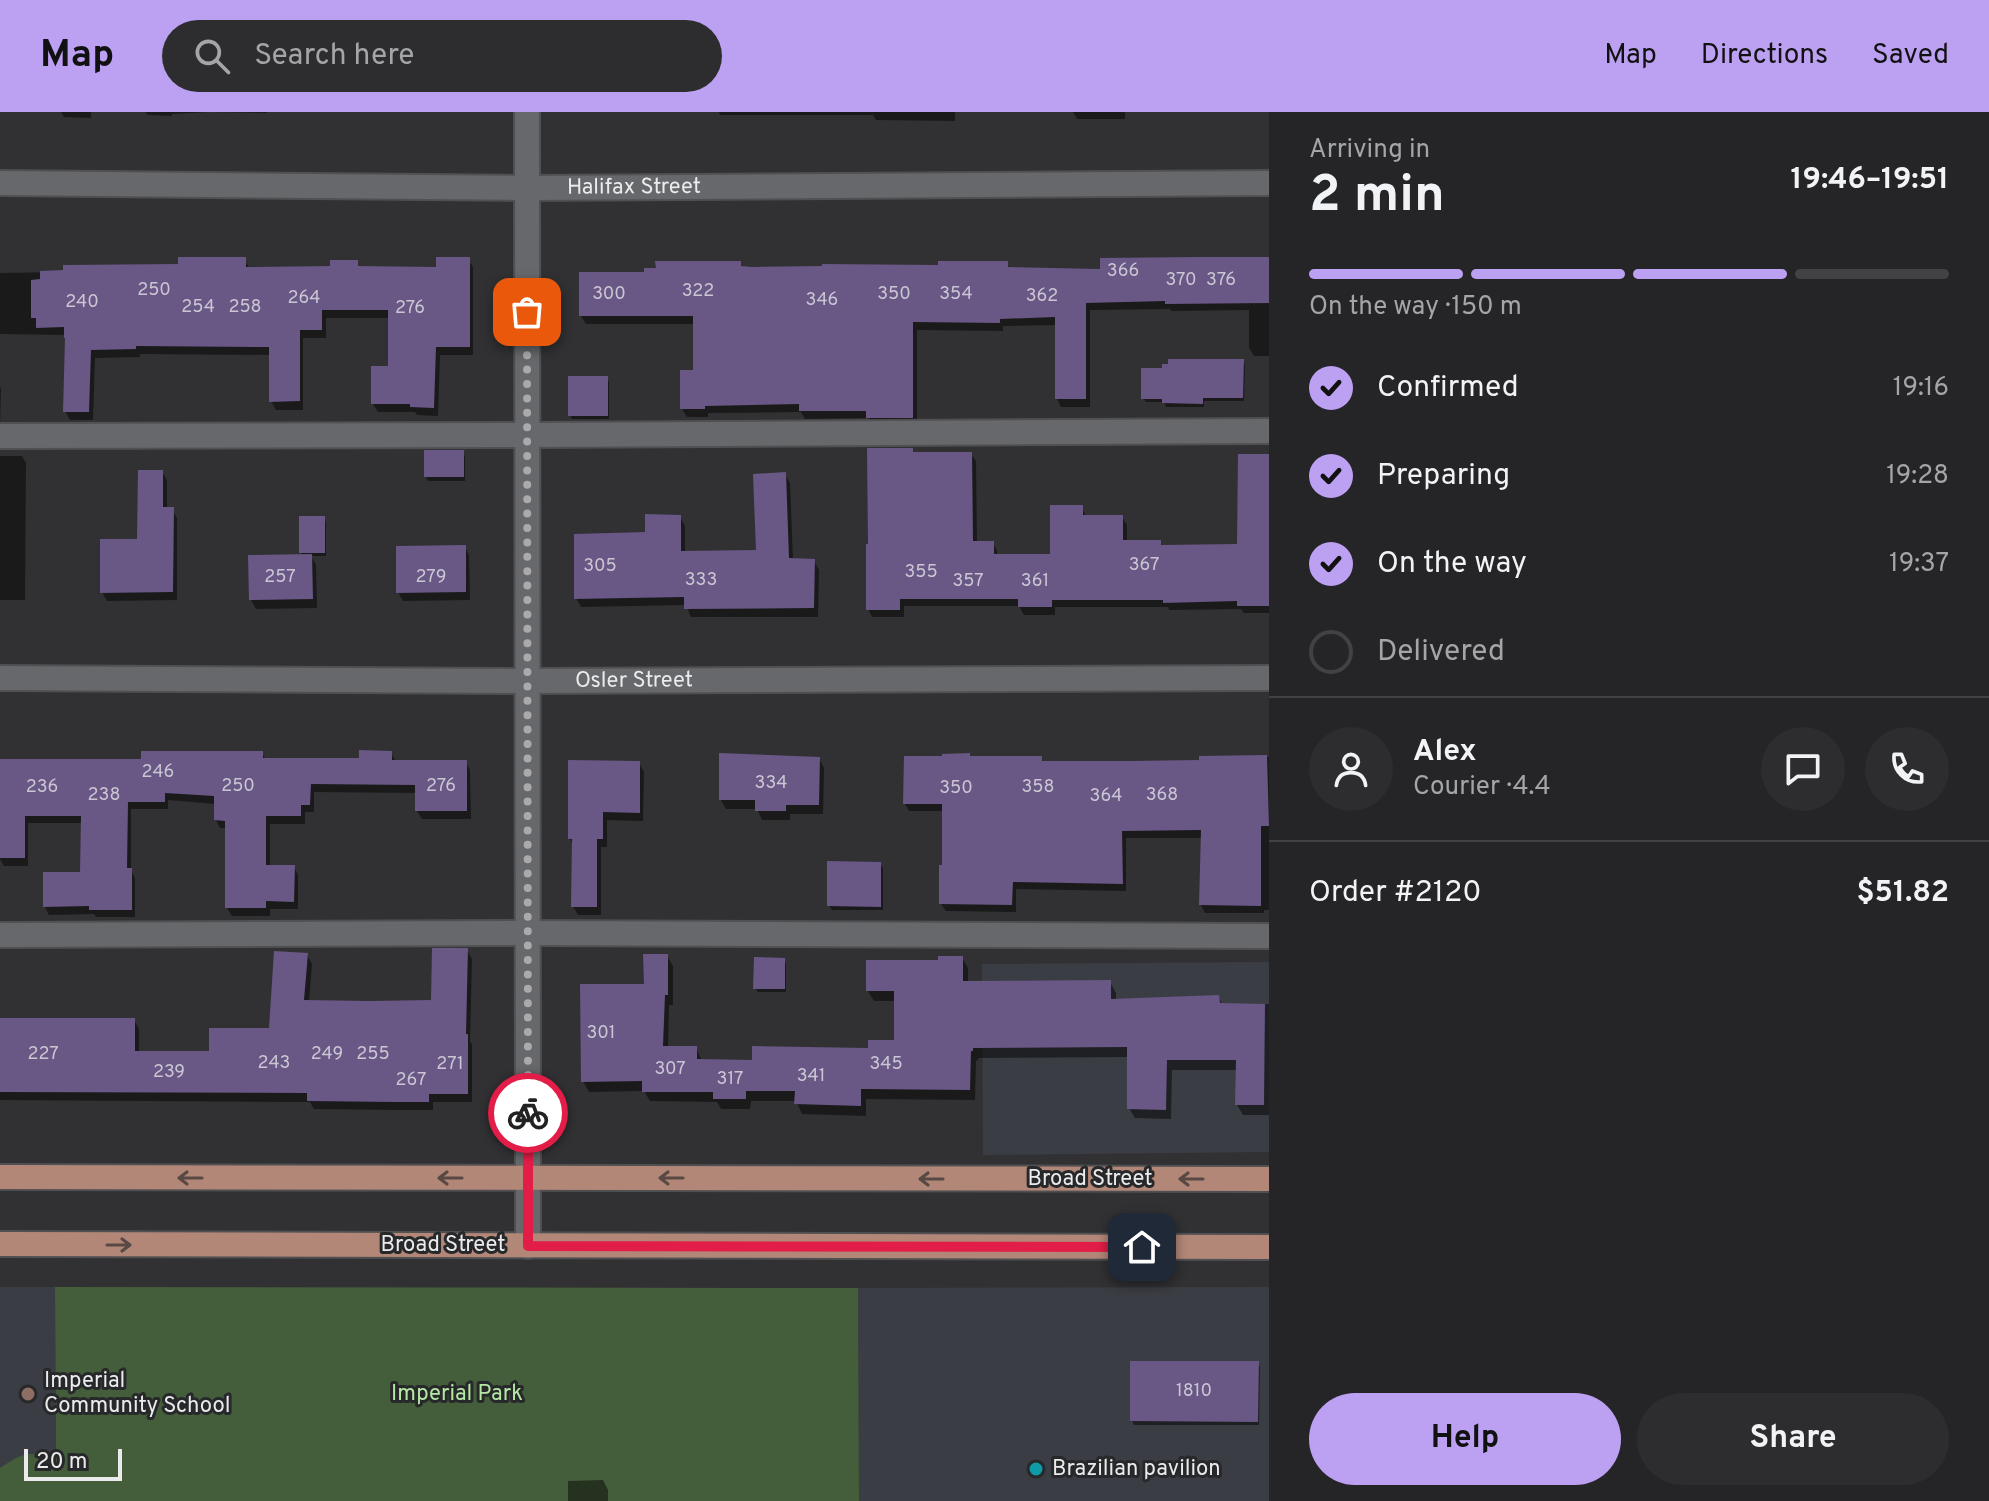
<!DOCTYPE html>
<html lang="en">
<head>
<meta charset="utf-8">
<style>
  :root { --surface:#252527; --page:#2d2d2f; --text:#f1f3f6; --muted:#a3a5a7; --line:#424244; --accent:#bca0f2 }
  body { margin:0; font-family:Overpass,sans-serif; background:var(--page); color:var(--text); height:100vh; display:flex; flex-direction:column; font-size:30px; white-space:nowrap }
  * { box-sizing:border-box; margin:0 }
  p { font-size:26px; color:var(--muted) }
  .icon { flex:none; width:44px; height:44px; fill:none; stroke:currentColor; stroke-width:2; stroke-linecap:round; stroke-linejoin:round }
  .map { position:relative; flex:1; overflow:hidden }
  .sheet { display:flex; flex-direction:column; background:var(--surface); width:720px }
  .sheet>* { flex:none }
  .scale { position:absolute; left:24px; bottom:20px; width:98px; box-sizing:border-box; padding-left:8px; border:4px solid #ebebed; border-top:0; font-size:22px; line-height:28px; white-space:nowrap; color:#ebebed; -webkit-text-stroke:6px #27282a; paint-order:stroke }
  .pin { position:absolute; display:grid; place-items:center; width:68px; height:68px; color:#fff; margin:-34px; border-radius:16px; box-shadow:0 4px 12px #0006 }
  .courier { position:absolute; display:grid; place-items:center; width:80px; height:80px; margin:-40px; border:6px solid #e11d48; border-radius:50%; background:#fff; color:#222; box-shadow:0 2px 10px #0007 }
  .summary em { font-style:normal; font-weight:700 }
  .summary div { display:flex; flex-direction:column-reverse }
  .summary { display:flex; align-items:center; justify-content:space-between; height:136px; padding:0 40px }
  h1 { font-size:52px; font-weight:700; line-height:60px }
  .bar { display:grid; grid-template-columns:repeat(4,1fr); gap:12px 8px; align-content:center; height:96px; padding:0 40px }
  .bar i { height:10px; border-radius:6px; background:var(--line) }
  .bar .selected { background:var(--accent) }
  .bar p { grid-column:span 4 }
  .line { display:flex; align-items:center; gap:20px; padding:0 40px; border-top:2px solid var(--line) }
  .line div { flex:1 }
  .round { display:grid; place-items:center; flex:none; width:84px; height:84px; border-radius:42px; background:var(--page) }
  ol { padding:0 40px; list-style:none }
  li { display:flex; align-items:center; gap:24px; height:88px }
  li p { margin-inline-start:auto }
  li .icon { padding:8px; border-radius:50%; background:var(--accent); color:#111; stroke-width:4 }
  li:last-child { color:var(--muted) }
  li i { width:44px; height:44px; border:4px solid var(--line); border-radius:50% }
  .primary-button { display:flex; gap:16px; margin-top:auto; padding:16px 40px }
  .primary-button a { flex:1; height:92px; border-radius:48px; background:var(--accent); color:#111; font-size:32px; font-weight:700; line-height:92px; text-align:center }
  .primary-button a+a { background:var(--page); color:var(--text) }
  header { display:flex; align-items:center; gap:48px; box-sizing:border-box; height:112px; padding:0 40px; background:var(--accent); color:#111 }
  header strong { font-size:38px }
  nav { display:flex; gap:44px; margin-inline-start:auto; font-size:28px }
  .search { width:560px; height:72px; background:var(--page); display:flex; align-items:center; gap:20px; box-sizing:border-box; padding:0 28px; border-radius:44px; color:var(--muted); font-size:30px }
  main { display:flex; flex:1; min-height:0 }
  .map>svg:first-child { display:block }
</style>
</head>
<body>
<header>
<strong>Map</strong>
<div class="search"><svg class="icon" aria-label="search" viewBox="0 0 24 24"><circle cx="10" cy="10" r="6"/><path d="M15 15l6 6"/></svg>Search here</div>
<nav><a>Map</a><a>Directions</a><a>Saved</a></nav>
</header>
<main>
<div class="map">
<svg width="1269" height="1389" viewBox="0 0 1269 1389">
  <rect width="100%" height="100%" fill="#313134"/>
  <g fill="#3b3d44">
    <path d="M1269 850V1040L983 1043 982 852Z"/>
    <path d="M0 1175H55L56 1389H0Z"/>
    <path d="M1269 1175V1389H859L858 1176Z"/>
  </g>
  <path fill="#445e3b" d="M55 1175 858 1176 859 1389H0V1356C25 1340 29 1337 56 1351Z"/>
  <g fill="#0007">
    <path d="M61 0H91V6L64 5Z"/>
    <path d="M145 0H267V1L209 0 172 2V4L148 3Z"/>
    <path d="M719 0H955V9L876 8 873 3H720Z"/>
    <path d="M1073 0H1125V7H1077Z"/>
    <path d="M244 147 250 157 332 156 356 150 360 156 438 157 468 147 473 155V243H440L438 304 417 303 415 300H378L373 292 390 256V206H326V226H303V298H276L271 289V243L140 242V245L95 246 93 308H70L65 299 66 223 0 222V161L65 160 180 154Z"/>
    <path d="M1269 147V244H1254L1249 236V198L1171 199 1170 197 1090 198V295H1061L1057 287V213L1003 214V219L917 218V313L873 314 869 306 805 307 801 300 708 301V305H687L682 297 695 260V212H586L581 204 646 162 740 151 743 156 940 155 1007 151 1010 157 1102 159Z"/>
    <path d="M1242 249 1245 253 1244 289H1204V295H1166L1164 290H1146L1143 286Z"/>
    <path d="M607 266 609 270V307H572L570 303Z"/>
    <path d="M0 275 1 276 0 317Z"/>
    <path d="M912 338 915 342H971L976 349 977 431H993L997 439V444H1052L1082 395 1086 405H1122L1127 413V430H1160L1163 435 1239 434 1269 344V501H1244L1241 497 1169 498 1168 495H1055V503H1024L1019 494H904V505H872L868 497Z"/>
    <path d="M462 340 465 344V369H428L426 365Z"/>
    <path d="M0 344H22L26 351 25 488H0Z"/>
    <path d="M162 360 167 368V397H172L177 406V488L107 489 102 480 139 429Z"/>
    <path d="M785 362 790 371 793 448 814 449 819 458 818 505H691L686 493 581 495 576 486 647 422 680 405 685 414V441L758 440Z"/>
    <path d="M323 406 326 410V444H311L316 453 317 496 256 497 251 488 303 444 301 440Z"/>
    <path d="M465 435 469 443 470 488 403 489 398 480Z"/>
    <path d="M262 641 266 648H360L391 641 396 650H466L470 658 471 707H422L417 699V681L314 680V700H305V712H270V755H294L298 763V797H270V804H232L227 796V716H220L216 708V692L168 688V697H131V758L135 766V805H96L94 802 49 803 45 795 82 762 83 711H28V754H4L0 747V648L143 649Z"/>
    <path d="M1231 645H1269V798H1264V801H1205L1201 793 1203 726H1126V779L1016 777V800L946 799 941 792 944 755V699H909L905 692 970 646H1041L1044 651 1201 650Z"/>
    <path d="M819 646 824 656 823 702H790V708H762L757 697H726L721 688Z"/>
    <path d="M639 651 644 660 643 709 607 708V735H601V803H578L573 794 574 734 570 727Z"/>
    <path d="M880 752 883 756V798H832L829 794Z"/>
    <path d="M467 838 472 847 470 930 472 932V990H433V998H400L314 997 310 990 0 988V908H134L139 917V941H211L271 918 307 843 312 852 309 890H433Z"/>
    <path d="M667 844 673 854V893H669L668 936H696L702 949 754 950 870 938 896 930V889H874L868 879 940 850 962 846 968 856V871L1110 870 1116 881V888L1218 885 1223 893 1269 892V1003H1243L1237 993 1238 958H1172L1171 1007 1135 1006 1129 996V945L978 946V949L976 948 975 988 866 987V1004L802 1002 796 989H751L750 997H721L717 990 650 989 644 979 589 980 583 969Z"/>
    <path d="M784 848 786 852V880H758L755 876Z"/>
    <path d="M1258 1251 1260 1255 1259 1313H1134L1132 1309Z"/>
    <path d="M603 1368 608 1378V1389H568V1369Z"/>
  </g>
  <g fill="#695785">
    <path d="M178 145H246V155L330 154V148H358V154L436 155V145H470V235H436L434 296 410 295V292H371V254H388V198H322V218H300V289L269 290V235L136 234V237L91 238 89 300H63L65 226H64V215L36 216V206H31V168L40 167V159L63 158V153L178 152Z"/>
    <path d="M1198 145H1269V191L1165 192V189L1086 191V287H1055V205L1000 207V211L913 210V306H866V299H799V292L705 294V297H680V258H693V204H579V160H644V156H656L655 149H741V154L752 155 822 154V152L938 153V149H1008V155L1100 157V146Z"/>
    <path d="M1168 247H1244L1243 286H1203V292L1162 291V287H1141V256H1162V252H1168Z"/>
    <rect x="568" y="264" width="40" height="40"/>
    <path d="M867 336H913V340H972L973 429H994V442H1050V393H1083V403H1123V428H1161V433L1237 432 1238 342H1269V494H1237V489L1163 491V488H1052V495H1018V487H900V498H866V432H868Z"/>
    <rect x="424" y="338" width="40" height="27"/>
    <path d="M138 358H163V395H174L173 480 100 481V427H137Z"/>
    <path d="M786 360 789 446 815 447 814 496 684 497V485L574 487V422L645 420V402L681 403V439L756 438 753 362Z"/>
    <rect x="299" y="404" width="26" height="37"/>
    <path d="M466 433V480L396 481V434Z"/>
    <path d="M312 442 313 487 249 488 248 443Z"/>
    <path d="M359 638 392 639V648H467V699H415V673L311 672 310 693H301V704H266V753H295L294 790 266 789V796H225V709L214 708V684L165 681V690H128L127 756H132V798H89V794L43 795V760H80L81 704H25V746H0V647H141V639H263V646H359Z"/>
    <path d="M719 641 820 645 819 693H786V699H755V688H719Z"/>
    <path d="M970 641V644H1042V649H1128L1199 648V644L1267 643 1269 714H1261V794L1199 793 1201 718 1122 719 1123 772 1013 770 1012 793 939 792V753H942V692H903L904 644H942V642Z"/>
    <path d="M568 648 640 649V701L603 700V727H597V795H571L572 727H568Z"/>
    <path d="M827 749 881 750V795L827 794Z"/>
    <path d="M432 836H468L466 922H468V982H429V990H394L307 989V981L0 980V906H135V939H209V916H269L274 839 308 841 304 888 369 889 431 888Z"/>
    <path d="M643 842H668V883H665L663 934H697V947L752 948V934L868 936V928H894V879H866V848H938V844H963V869L1111 868V887L1219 883 1220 891 1265 892 1264 993H1235L1236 948H1167L1166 998 1127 997V935L973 936V939H971L970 978 861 977V994L794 992 795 979H746V987H713V980H642V969L581 970 580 872H644Z"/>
    <path d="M754 845 785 846V877H753Z"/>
    <path d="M1130 1249H1259L1258 1310 1130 1309Z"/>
  </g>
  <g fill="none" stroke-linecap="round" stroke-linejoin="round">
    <g stroke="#505052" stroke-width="28">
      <g id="minor">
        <path d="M527 0 528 1134"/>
        <path id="s1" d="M0 71 527 76 1269 71"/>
        <path d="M0 324 527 323 1269 319"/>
        <path id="s2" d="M0 566 528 569 1269 566"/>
        <path d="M0 823 528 821 1269 824"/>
      </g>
    </g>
    <g stroke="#505052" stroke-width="28">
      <g id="major">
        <path d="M0 1065 1269 1067"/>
        <path d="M0 1132 1269 1135"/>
      </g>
    </g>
    <use href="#minor" stroke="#67686b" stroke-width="24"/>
    <use href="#major" stroke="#b38778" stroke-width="24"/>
  </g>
  <defs><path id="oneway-shaft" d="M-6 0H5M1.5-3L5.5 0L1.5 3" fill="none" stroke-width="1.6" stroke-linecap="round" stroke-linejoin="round" transform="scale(2)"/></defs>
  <g stroke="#584945">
    <use href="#oneway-shaft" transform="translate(190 1066) rotate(-180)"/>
    <use href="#oneway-shaft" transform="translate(450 1066) rotate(-180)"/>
    <use href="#oneway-shaft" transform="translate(671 1066) rotate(-180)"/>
    <use href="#oneway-shaft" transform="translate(931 1067) rotate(-180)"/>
    <use href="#oneway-shaft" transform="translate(1191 1067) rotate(-180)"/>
    <use href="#oneway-shaft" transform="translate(119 1133)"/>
  </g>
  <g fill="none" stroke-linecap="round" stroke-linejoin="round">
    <path stroke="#aaaaac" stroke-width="8" stroke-dasharray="0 14.4" d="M527 200 528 1001"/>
    <path stroke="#e11d48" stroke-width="10" d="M528 1001V1134L1142 1135"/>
  </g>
  <circle fill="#8d6e63" stroke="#27282a" stroke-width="3" cx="28" cy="1282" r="8"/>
  <circle fill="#0f9aa8" stroke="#27282a" stroke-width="3" cx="1036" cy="1357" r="8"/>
  <g text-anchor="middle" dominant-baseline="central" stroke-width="6" stroke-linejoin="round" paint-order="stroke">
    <g font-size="18" fill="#cac6d3">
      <text x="1123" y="159">366</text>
      <text x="1181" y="168">370</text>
      <text x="1221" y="168">376</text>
      <text x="154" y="178">250</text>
      <text x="698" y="179">322</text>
      <text x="609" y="182">300</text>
      <text x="894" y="182">350</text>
      <text x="956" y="182">354</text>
      <text x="1042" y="184">362</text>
      <text x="304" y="186">264</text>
      <text x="822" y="188">346</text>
      <text x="82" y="190">240</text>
      <text x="198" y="195">254</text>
      <text x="245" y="195">258</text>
      <text x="410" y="196">276</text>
      <text x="1144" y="453">367</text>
      <text x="600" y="454">305</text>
      <text x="921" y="460">355</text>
      <text x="280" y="465">257</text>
      <text x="431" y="465">279</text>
      <text x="701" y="468">333</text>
      <text x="968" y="469">357</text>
      <text x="1035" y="469">361</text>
      <text x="158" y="660">246</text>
      <text x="771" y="671">334</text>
      <text x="238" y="674">250</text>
      <text x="441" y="674">276</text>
      <text x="42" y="675">236</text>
      <text x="1038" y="675">358</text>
      <text x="956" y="676">350</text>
      <text x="104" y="683">238</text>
      <text x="1162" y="683">368</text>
      <text x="1106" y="684">364</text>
      <text x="601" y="921">301</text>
      <text x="43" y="942">227</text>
      <text x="327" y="942">249</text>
      <text x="373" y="942">255</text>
      <text x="274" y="951">243</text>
      <text x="450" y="952">271</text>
      <text x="886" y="952">345</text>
      <text x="670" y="957">307</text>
      <text x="169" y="960">239</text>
      <text x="811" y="964">341</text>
      <text x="730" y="967">317</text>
      <text x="411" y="968">267</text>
      <text x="1194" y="1279">1810</text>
    </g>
    <g font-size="22" fill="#ebebed" stroke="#27282a">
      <text stroke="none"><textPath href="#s1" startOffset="634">Halifax Street</textPath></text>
      <text stroke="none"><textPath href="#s2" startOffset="634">Osler Street</textPath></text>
      <text x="1090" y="1067">Broad Street</text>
      <text x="443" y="1133">Broad Street</text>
    </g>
    <g font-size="22" fill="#ebebed" stroke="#27282a" text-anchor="start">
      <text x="44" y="1269">Imperial<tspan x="44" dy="25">Community School</tspan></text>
      <text x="1052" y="1357">Brazilian pavilion</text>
    </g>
    <g font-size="22" fill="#b5e7a4" stroke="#27282a">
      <text x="457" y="1282">Imperial Park</text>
    </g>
  </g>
</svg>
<div class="scale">20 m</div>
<div class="pin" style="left:527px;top:200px;background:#ea580c"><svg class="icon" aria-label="bag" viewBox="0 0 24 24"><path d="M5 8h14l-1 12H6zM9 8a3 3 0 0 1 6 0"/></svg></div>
<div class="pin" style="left:1142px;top:1135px;background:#1f2937"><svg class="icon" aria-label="home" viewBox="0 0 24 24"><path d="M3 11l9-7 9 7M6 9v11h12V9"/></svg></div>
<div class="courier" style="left:528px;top:1001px"><svg class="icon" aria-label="bike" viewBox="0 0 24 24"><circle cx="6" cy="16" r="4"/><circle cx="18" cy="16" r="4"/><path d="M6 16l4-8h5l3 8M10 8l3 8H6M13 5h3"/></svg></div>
</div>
<section class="sheet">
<div class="summary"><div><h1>2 min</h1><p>Arriving in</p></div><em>19:46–19:51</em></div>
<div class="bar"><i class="selected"></i><i class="selected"></i><i class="selected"></i><i></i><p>On the way · 150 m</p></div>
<ol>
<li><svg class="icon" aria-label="check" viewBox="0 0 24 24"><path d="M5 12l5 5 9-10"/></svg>Confirmed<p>19:16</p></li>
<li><svg class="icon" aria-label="check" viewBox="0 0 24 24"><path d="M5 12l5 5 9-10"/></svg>Preparing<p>19:28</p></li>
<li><svg class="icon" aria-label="check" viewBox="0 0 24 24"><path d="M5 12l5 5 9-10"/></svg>On the way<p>19:37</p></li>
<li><i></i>Delivered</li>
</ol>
<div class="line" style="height:144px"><a class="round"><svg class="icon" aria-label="person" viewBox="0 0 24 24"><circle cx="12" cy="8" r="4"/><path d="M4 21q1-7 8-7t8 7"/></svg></a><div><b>Alex</b><p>Courier · 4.4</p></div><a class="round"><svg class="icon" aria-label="chat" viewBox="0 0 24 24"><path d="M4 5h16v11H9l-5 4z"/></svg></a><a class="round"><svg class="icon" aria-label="phone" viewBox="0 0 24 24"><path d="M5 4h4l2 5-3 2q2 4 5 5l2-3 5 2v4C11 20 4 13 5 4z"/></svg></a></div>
<div class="line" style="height:104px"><div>Order #2120</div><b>$51.82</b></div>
<div class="primary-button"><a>Help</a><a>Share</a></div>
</section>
</main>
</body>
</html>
